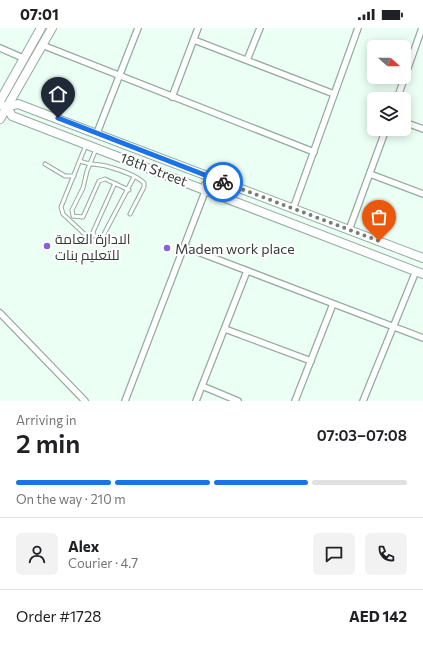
<!DOCTYPE html>
<html lang="en">
<head>
<meta charset="utf-8">
<style>
  :root { --surface:#fff; --page:#f2f2f2; --text:#202124; --muted:#757577; --line:#e0e0e0; --accent:#1a73e8 }
  body { margin:0; font-family:Commissioner,Cairo,sans-serif; background:var(--page); color:var(--text); height:100vh; display:flex; flex-direction:column; font-size:15px; white-space:nowrap }
  * { box-sizing:border-box; margin:0 }
  p { font-size:13px; color:var(--muted) }
  .icon { flex:none; width:22px; height:22px; fill:none; stroke:currentColor; stroke-width:2; stroke-linecap:round; stroke-linejoin:round }
  .map { position:relative; height:373px; overflow:hidden }
  .side { display:flex; flex-direction:column; background:var(--surface); flex:1 }
  .side>* { flex:none }
  .needle { width:26px; rotate:111deg }
  .controls { position:absolute; left:367px; top:12px; display:grid; gap:8px }
  .controls a { display:grid; place-items:center; width:44px; height:44px; border-radius:6px; background:var(--surface); box-shadow:0 2px 10px #0003; font-size:20px }
  .pin { position:absolute; display:grid; place-items:center; width:34px; height:34px; color:#fff; margin:-41px -17px; border-radius:50% 50% 50% 0; rotate:-45deg; box-shadow:0 0 4px #0007 }
  .pin .icon { rotate:45deg }
  .courier { position:absolute; display:grid; place-items:center; width:40px; height:40px; margin:-20px; border:3px solid #1a73e8; border-radius:50%; background:#fff; color:#222; box-shadow:0 1px 5px #0007 }
  .head em { font-style:normal; font-weight:600 }
  .head div { display:flex; flex-direction:column-reverse }
  .head { display:flex; align-items:center; justify-content:space-between; height:68px; padding:0 16px }
  h1 { font-size:26px; font-weight:600; line-height:30px }
  .bar { display:grid; grid-template-columns:repeat(4,1fr); gap:6px 4px; align-content:center; height:48px; padding:0 16px }
  .bar i { height:5px; border-radius:3px; background:var(--line) }
  .bar .on { background:var(--accent) }
  .bar p { grid-column:span 4 }
  .line { display:flex; align-items:center; gap:10px; padding:0 16px; border-top:1px solid var(--line) }
  .line div { flex:1 }
  .round { display:grid; place-items:center; flex:none; width:42px; height:42px; border-radius:6px; background:var(--page) }
  .status { display:flex; justify-content:space-between; align-items:center; height:28px; padding:0 20px; background:var(--surface); direction:ltr }
  .status svg { height:11px; fill:currentColor }
  .map>svg:first-child { display:block }
</style>
</head>
<body>
<div class="status"><b>07:01</b><svg viewBox="0 0 49 12"><path d="M0 12V9h3v3zM5 12V6h3v6zM10 12V3h3v9zM15 12V0h3v12zM26 1h20v11H26zM47 4h2v5h-2z"/></svg></div>
<div class="map">
<svg width="423" height="373" viewBox="0 0 423 373">
  <rect width="100%" height="100%" fill="#ebfff4"/>
  <g fill="none" stroke-linecap="round" stroke-linejoin="round">
    <g stroke="#94ab9f" stroke-width="5">
      <g id="lane">
        <path d="M86 117 61 179 63 186 92 213 100 211 104 206 134 149"/>
        <path d="M96 121 87 143 83 160 72 182 73 188 83 189 99 153 105 151 129 162"/>
        <path d="M80 133C89 137 97 136 106 138 117 141 136 147 144 155V159L130 186"/>
        <path d="M45 136 65 148H74"/>
        <path d="M100 211 94 207 93 204 115 155"/>
      </g>
    </g>
    <g stroke="#94ab9f" stroke-width="8">
      <g id="street">
        <path d="M194 12 334 66"/>
        <path d="M42 17 314 124"/>
        <path d="M0 20 23 30"/>
        <path d="M247 32 260 0"/>
        <path d="M172 69 198 0"/>
        <path d="M397 71 422 0"/>
        <path d="M404 94 423 101"/>
        <path d="M97 105 138 0"/>
        <path d="M370 146 423 166"/>
        <path d="M293 181 358 0"/>
        <path d="M349 202 386 101"/>
        <path d="M185 219 423 310"/>
        <path d="M0 285 85 373"/>
        <path d="M225 301 311 333"/>
        <path d="M202 358 238 373"/>
        <path d="M125 373 206 161"/>
        <path d="M196 373 247 243"/>
        <path d="M295 373 333 276"/>
        <path d="M363 373 416 243"/>
      </g>
    </g>
    <g stroke="#94ab9f" stroke-width="10">
      <g id="secondary">
        <path d="M0 73 41 0"/>
        <path d="M0 77 7 79 12 88 423 246"/>
        <path d="M7 79 18 76 423 230"/>
        <path d="M0 91 52 0"/>
        <path d="M206 161V157L210 156 229 162"/>
      </g>
    </g>
    <use href="#lane" stroke="#fff" stroke-width="3"/>
    <use href="#street" stroke="#fff" stroke-width="5.5"/>
    <use href="#secondary" stroke="#fff" stroke-width="8"/>
  </g>
  <g fill="none" stroke-linecap="round" stroke-linejoin="round">
    <path stroke="#738079" stroke-width="4" stroke-dasharray="0 7.2" d="M223 154 379 213"/>
    <path stroke="#1a73e8" stroke-width="5" d="M58 90 223 154"/>
  </g>
  <g fill="#8a61dc" stroke="#fff" stroke-width="1.5">
    <circle cx="47" cy="218" r="4"/>
    <circle cx="167" cy="220" r="4"/>
  </g>
  <g text-anchor="middle" dominant-baseline="central" stroke-width="4" stroke-linejoin="round" paint-order="stroke">
    <g font-size="14" fill="#333c37" stroke="#fff">
      <text transform="translate(154 141) rotate(21)">18th Street</text>
    </g>
    <g font-size="14" fill="#333c37" stroke="#fff" text-anchor="start">
      <text x="55" y="210">الادارة العامة<tspan x="55" dy="16">للتعليم بنات</tspan></text>
      <text x="175" y="220">Madem work place</text>
    </g>
  </g>
</svg>
<div class="controls">
<a><svg class="needle" viewBox="-14 -14 28 28"><path d="M0-13l5 13h-10z" fill="#e53935"/><path d="M0 13l5-13h-10z" fill="#757577"/></svg></a>
<a><svg class="icon" aria-label="layers" viewBox="0 0 24 24"><path d="M12 4l9 5-9 5-9-5zM3 14l9 5 9-5"/></svg></a>
</div>
<div class="pin" style="left:379px;top:213px;background:#ea580c"><svg class="icon" aria-label="bag" viewBox="0 0 24 24"><path d="M5 8h14l-1 12H6zM9 8a3 3 0 0 1 6 0"/></svg></div>
<div class="pin" style="left:58px;top:90px;background:#1f2937"><svg class="icon" aria-label="home" viewBox="0 0 24 24"><path d="M3 11l9-7 9 7M6 9v11h12V9"/></svg></div>
<div class="courier" style="left:223px;top:154px"><svg class="icon" aria-label="bike" viewBox="0 0 24 24"><circle cx="6" cy="16" r="4"/><circle cx="18" cy="16" r="4"/><path d="M6 16l4-8h5l3 8M10 8l3 8H6M13 5h3"/></svg></div>
</div>
<section class="side">
<div class="head"><div><h1>2 min</h1><p>Arriving in</p></div><em>07:03–07:08</em></div>
<div class="bar"><i class="on"></i><i class="on"></i><i class="on"></i><i></i><p>On the way · 210 m</p></div>
<div class="line" style="height:72px"><a class="round"><svg class="icon" aria-label="person" viewBox="0 0 24 24"><circle cx="12" cy="8" r="4"/><path d="M4 21q1-7 8-7t8 7"/></svg></a><div><b>Alex</b><p>Courier · 4.7</p></div><a class="round"><svg class="icon" aria-label="chat" viewBox="0 0 24 24"><path d="M4 5h16v11H9l-5 4z"/></svg></a><a class="round"><svg class="icon" aria-label="phone" viewBox="0 0 24 24"><path d="M5 4h4l2 5-3 2q2 4 5 5l2-3 5 2v4C11 20 4 13 5 4z"/></svg></a></div>
<div class="line" style="height:52px"><div>Order #1728</div><b>AED 142</b></div>
</section>
</body>
</html>
